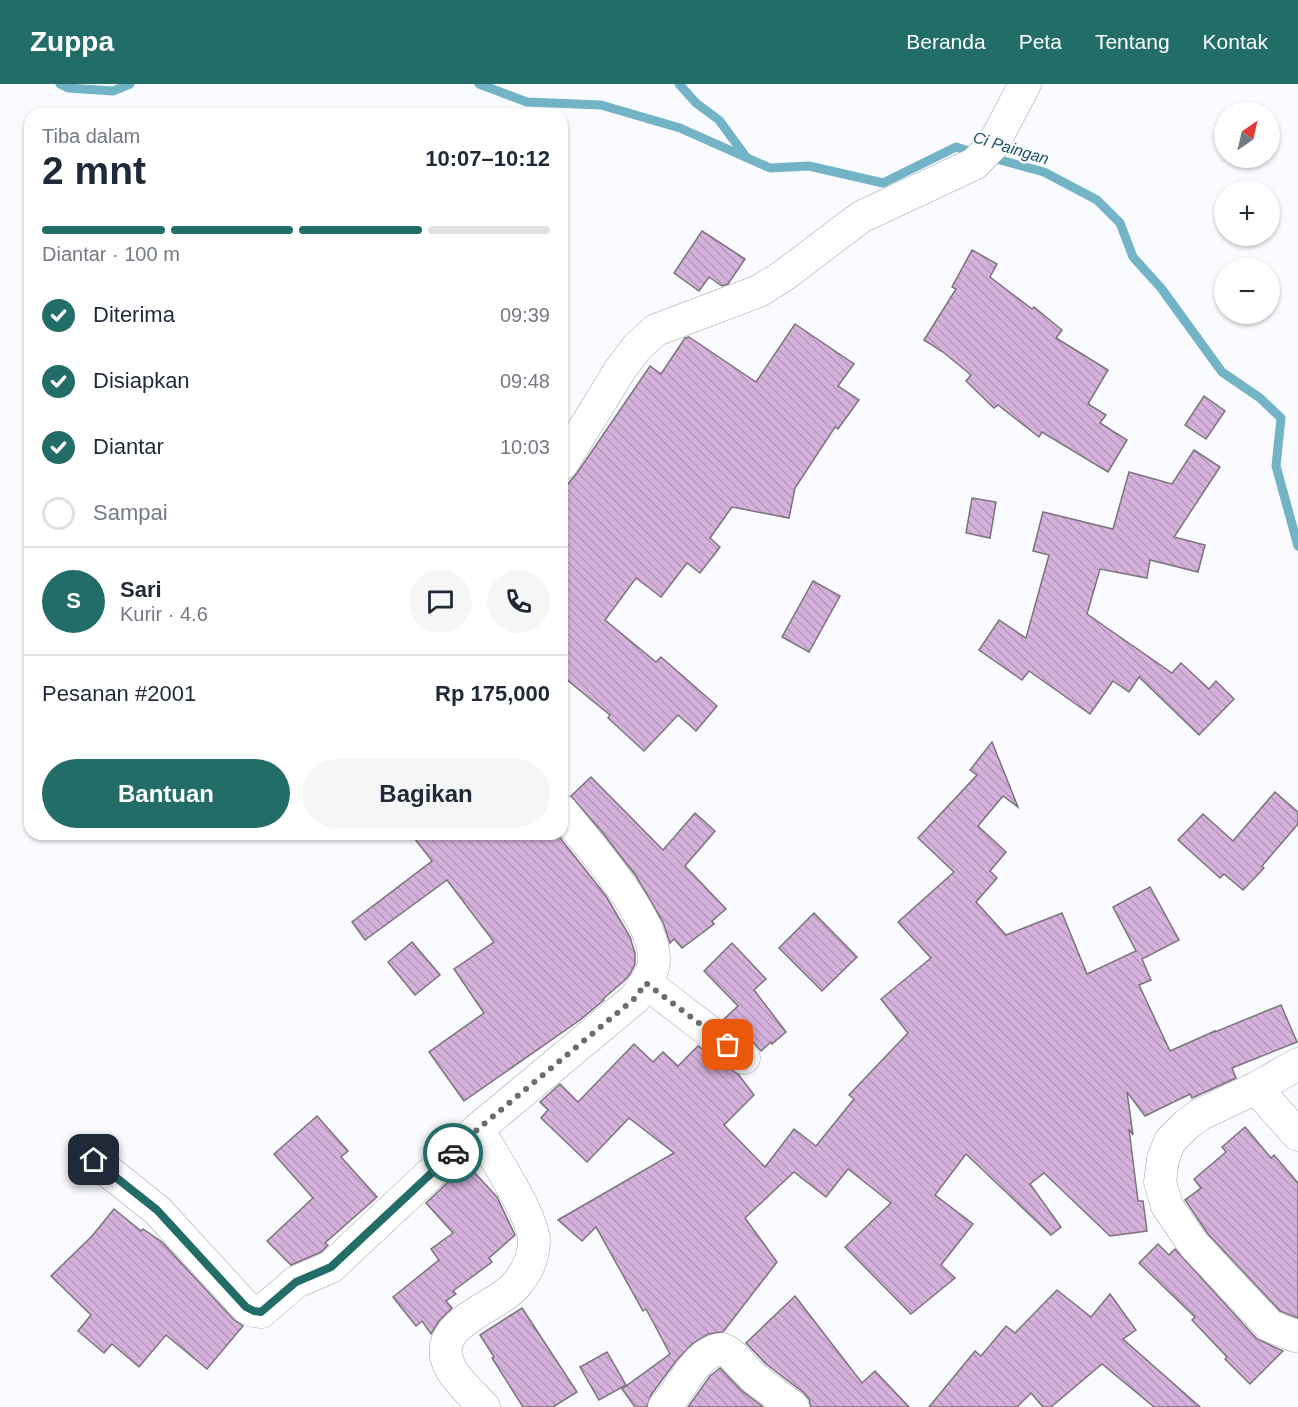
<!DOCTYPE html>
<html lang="id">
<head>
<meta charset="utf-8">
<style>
  :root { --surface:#fff; --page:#f6f6f7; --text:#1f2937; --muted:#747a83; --line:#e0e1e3; --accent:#236d68 }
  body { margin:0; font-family:Helvetica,sans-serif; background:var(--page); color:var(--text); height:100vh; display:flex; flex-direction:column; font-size:22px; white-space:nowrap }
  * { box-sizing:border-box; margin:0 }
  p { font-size:20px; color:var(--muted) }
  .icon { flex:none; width:33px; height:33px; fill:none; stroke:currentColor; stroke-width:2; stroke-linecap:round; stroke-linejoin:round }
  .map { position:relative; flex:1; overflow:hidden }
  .sheet { position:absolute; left:24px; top:24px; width:544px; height:732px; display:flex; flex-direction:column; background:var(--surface); border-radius:18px; box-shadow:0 2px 4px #0004 }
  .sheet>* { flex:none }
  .needle { width:39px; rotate:34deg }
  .tools { position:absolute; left:1214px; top:18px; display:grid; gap:12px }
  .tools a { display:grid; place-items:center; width:66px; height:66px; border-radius:50%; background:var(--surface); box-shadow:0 2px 4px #0004; font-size:30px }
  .pin { position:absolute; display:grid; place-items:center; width:51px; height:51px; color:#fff; margin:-26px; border-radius:12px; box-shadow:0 3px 9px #0006 }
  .courier { position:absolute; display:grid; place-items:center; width:60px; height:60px; margin:-30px; border:4px solid #236d68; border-radius:50%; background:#fff; color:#222; box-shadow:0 2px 8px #0007 }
  .overview em { font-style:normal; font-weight:700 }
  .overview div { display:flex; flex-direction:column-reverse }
  .overview { display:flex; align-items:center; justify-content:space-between; height:102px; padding:0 18px }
  h1 { font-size:39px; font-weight:700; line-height:45px }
  .bar { display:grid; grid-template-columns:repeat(4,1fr); gap:9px 6px; align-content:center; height:72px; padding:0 18px }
  .bar i { height:8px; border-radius:4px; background:var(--line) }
  .bar .on { background:var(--accent) }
  .bar p { grid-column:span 4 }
  .line { display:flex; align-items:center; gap:15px; padding:0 18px; border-top:2px solid var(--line) }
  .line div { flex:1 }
  .round { display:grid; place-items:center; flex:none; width:63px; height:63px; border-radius:32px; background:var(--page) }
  ol { padding:0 18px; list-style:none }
  li { display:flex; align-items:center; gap:18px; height:66px }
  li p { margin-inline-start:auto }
  li .icon { padding:6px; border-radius:50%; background:var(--accent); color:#fff; stroke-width:4 }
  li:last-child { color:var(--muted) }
  li i { width:33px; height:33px; border:3px solid var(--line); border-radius:50% }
  .action { display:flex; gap:12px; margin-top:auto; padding:12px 18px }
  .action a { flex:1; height:69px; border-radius:36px; background:var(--accent); color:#fff; font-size:24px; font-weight:700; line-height:69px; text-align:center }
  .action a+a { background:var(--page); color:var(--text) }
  header { display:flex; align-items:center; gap:36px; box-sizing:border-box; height:84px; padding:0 30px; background:var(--accent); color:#fff }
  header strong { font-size:28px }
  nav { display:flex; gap:33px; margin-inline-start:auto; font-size:21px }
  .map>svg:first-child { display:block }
</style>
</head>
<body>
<header>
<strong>Zuppa</strong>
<nav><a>Beranda</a><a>Peta</a><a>Tentang</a><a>Kontak</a></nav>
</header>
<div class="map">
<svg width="1298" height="1323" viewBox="0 0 1298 1323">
  <defs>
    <pattern id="building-back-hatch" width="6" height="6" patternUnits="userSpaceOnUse" patternTransform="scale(1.5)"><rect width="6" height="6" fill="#d5b1dc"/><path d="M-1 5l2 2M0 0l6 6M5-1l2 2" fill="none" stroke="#b698bc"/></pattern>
  </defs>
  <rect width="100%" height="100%" fill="#fafbfe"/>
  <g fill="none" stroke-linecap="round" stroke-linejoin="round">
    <g stroke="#72b3c6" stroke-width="9">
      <path d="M60 0 68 4 113 7 130 0"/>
      <path d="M479 0 527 18 601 21 680 44 770 84 809 82 883 99 956 63 976 69"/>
      <path d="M679 0 696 19 719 36 746 73"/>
      <path d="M989 73 1044 88 1097 116 1120 139 1133 173 1161 204 1222 288 1260 314 1281 334 1276 382 1298 462"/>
    </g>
  </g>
  <g fill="url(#building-back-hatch)" stroke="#7b737c" stroke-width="1.5">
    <path d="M702 147 745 175 728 200 722 202 709 193 699 207 674 189Z"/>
    <path d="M972 166 997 180 990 193 1032 225 1034 223 1062 246 1056 254 1108 286 1088 320 1106 331 1100 339 1127 356 1108 388 1042 348 1039 353 998 321 994 324 966 297 971 291 943 268 924 256 956 205 952 203Z"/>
    <path d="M795 240 854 280 838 302 859 316 838 345 835 343 795 404 789 434 732 423 710 454 720 463 700 489 687 479 661 513 636 494 605 536 656 578 661 573 717 622 696 647 678 631 644 667 608 634 610 631 562 592V407L577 389 650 282 661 290 685 254 689 253 756 298Z"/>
    <path d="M1204 312 1225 327 1206 355 1185 341Z"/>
    <path d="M1194 366 1220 383 1174 453 1205 461 1198 488 1150 476 1147 494 1100 485 1087 530 1172 589 1181 579 1209 605 1216 597 1234 615 1199 651 1139 593 1129 608 1113 597 1090 630 1029 587 1022 596 979 566 999 536 1026 554 1049 471 1033 467 1043 428 1113 445 1129 388 1172 400Z"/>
    <path d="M972 414 996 418 990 454 966 449Z"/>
    <path d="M813 497 840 512 809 568 782 553Z"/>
    <path d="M992 658 1018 723 1003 712 978 742 1006 768 990 787 997 794 976 818 1006 851 1062 829 1087 890 1136 867 1113 823 1150 803 1179 856 1142 875 1151 896 1139 901 1170 967 1215 947V948L1281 921 1297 958 1232 984 1236 994 1192 1014 1190 1010 1145 1032 1127 1008 1133 1051 1129 1045 1138 1117H1143L1147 1147 1110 1152 1044 1089 1030 1100 1061 1143 1051 1151 966 1070 935 1111 973 1140 941 1181 955 1194 911 1230 845 1163 891 1119 848 1085 826 1113 794 1088 745 1134 777 1178 723 1248 708 1250 692 1260 676 1277 651 1311 647 1323H635L622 1305 670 1270 646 1225 643 1227 596 1143 582 1157 558 1136 674 1069 629 1034 587 1078 541 1034 548 1026 540 1018 560 1000 578 1018 634 960 653 978 663 968 678 982 698 962 738 990 754 1011 724 1041 765 1083 794 1045 816 1062 854 1015 849 1011 908 949 881 915 931 874 898 838 954 788 918 754 977 691 970 686Z"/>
    <path d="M591 693 663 766 695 729 715 747 685 782 726 825 712 837 714 840 682 864 674 855 670 859 663 838 636 792 602 748 571 712Z"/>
    <path d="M1275 708 1298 728V740L1262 782 1264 784 1243 806 1224 790 1220 794 1178 756 1203 730 1233 757Z"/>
    <path d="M411 750H557L606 812 630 853 635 869V880L630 890 625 896 603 915 604 916 580 936 464 1017 429 968 484 929 454 885 494 858 447 796 365 856 352 838 432 777Z"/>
    <path d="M814 829 857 873 822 907 779 864Z"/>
    <path d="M412 858 440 891 415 911 388 878Z"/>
    <path d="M732 859 766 895 754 906 786 948 772 960 771 958 761 967 755 960 723 936 738 922 704 887Z"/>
    <path d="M317 1032 348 1067 341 1073 377 1113 325 1159 328 1161 321 1168 291 1181 267 1157 313 1114 274 1070Z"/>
    <path d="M1245 1043 1271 1074 1274 1071 1298 1099V1234L1280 1227 1208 1150 1185 1116 1201 1104 1194 1095 1226 1068 1222 1063Z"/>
    <path d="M465 1082 472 1090 474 1088 497 1113 515 1151 489 1174 492 1178 453 1207 456 1210 446 1217 452 1224 439 1237 431 1250 422 1237 416 1242 393 1213 439 1176 431 1165 453 1149 426 1119Z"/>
    <path d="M114 1125 141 1147 143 1145 162 1158 233 1235 243 1242 207 1285 166 1251 139 1283 112 1260 104 1269 78 1247 91 1231 51 1192 92 1152Z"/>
    <path d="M1158 1160 1169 1171 1175 1165 1257 1255 1283 1267 1250 1300 1225 1275 1227 1273 1192 1236 1195 1233 1139 1179Z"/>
    <path d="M1057 1206 1091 1233 1110 1210 1136 1246 1123 1255 1200 1323H1154L1102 1280 1051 1323H1043L1031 1309 1017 1323H929L975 1267 981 1272 1006 1242 1015 1249Z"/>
    <path d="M795 1212 862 1299 875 1287 909 1323H811L809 1315 804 1309 766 1280 746 1259Z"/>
    <path d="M522 1224 577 1308 553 1323H523L492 1274 494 1273 480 1251Z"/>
    <path d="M607 1268 626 1301 599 1316 580 1283Z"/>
    <path d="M720 1284 741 1306 763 1323H688L710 1292Z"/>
  </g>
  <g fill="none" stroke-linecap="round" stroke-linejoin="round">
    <g stroke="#a1a4af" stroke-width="33">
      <g id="minor">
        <path d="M562 380 620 286 637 263 656 246 759 207 783 192 861 133 974 80 993 61 1025 0"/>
        <path d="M646 899 744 974"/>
        <path d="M1298 980 1256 1004 1201 1030 1186 1041 1170 1057 1163 1075 1160 1098 1167 1122 1194 1161 1270 1242 1295 1252 1298 1251"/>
        <path d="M1256 1004 1298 1051"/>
        <path d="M94 1076 157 1126 246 1223 253 1227 261 1228 296 1198 331 1183 478 1045"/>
        <path d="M484 1323C473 1311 458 1298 451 1285 427 1242 491 1226 513 1204 525 1192 533 1176 534 1159 536 1136 491 1068 478 1045L634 915C641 905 650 895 653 883 664 843 587 759 562 727"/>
        <path d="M664 1323C682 1306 695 1267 722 1265L730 1269 754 1294 793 1323"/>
      </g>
    </g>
    <use href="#minor" stroke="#fff" stroke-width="32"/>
  </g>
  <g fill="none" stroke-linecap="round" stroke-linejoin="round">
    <path stroke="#6b6c70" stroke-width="6" stroke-dasharray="0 10.8" d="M453 1069 478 1045 634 915 646 899 728 961"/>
    <path stroke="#236d68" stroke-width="8" d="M94 1076 157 1126 246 1223 254 1227 261 1228 296 1198 331 1183 453 1069"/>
  </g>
  <g text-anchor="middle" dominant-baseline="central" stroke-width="5" stroke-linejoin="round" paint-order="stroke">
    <g font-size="16" font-style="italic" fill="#1c5362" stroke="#fafbfe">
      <text transform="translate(1011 64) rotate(17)">Ci Paingan</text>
    </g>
  </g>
</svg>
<div class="tools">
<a><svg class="needle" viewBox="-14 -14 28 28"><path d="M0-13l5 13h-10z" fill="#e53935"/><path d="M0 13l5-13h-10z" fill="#747a83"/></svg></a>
<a>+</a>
<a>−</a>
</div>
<div class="pin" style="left:728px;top:961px;background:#ea580c"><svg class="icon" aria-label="bag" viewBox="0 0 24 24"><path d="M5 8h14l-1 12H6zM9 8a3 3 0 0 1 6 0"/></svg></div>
<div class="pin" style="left:94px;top:1076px;background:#1f2937"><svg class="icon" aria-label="home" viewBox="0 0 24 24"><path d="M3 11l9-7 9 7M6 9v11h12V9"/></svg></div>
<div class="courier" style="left:453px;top:1069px"><svg class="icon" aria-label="car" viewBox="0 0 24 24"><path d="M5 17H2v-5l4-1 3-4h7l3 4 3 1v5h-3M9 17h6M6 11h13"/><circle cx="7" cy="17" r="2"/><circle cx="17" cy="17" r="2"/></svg></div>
<section class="sheet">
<div class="overview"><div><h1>2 mnt</h1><p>Tiba dalam</p></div><em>10:07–10:12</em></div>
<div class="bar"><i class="on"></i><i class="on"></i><i class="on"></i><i></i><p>Diantar · 100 m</p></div>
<ol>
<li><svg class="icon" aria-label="check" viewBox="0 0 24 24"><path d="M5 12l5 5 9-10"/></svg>Diterima<p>09:39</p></li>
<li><svg class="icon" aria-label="check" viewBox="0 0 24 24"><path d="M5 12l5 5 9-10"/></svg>Disiapkan<p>09:48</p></li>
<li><svg class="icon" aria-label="check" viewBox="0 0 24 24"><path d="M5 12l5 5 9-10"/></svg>Diantar<p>10:03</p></li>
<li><i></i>Sampai</li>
</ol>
<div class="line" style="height:108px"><b class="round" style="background:var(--accent);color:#fff">S</b><div><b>Sari</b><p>Kurir · 4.6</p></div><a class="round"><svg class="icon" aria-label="chat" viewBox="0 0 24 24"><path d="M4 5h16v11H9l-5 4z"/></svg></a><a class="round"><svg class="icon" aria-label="phone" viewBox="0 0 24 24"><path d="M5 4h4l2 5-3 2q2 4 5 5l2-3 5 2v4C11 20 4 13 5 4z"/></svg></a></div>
<div class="line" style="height:78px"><div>Pesanan #2001</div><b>Rp 175,000</b></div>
<div class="action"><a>Bantuan</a><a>Bagikan</a></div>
</section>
</div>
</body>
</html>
